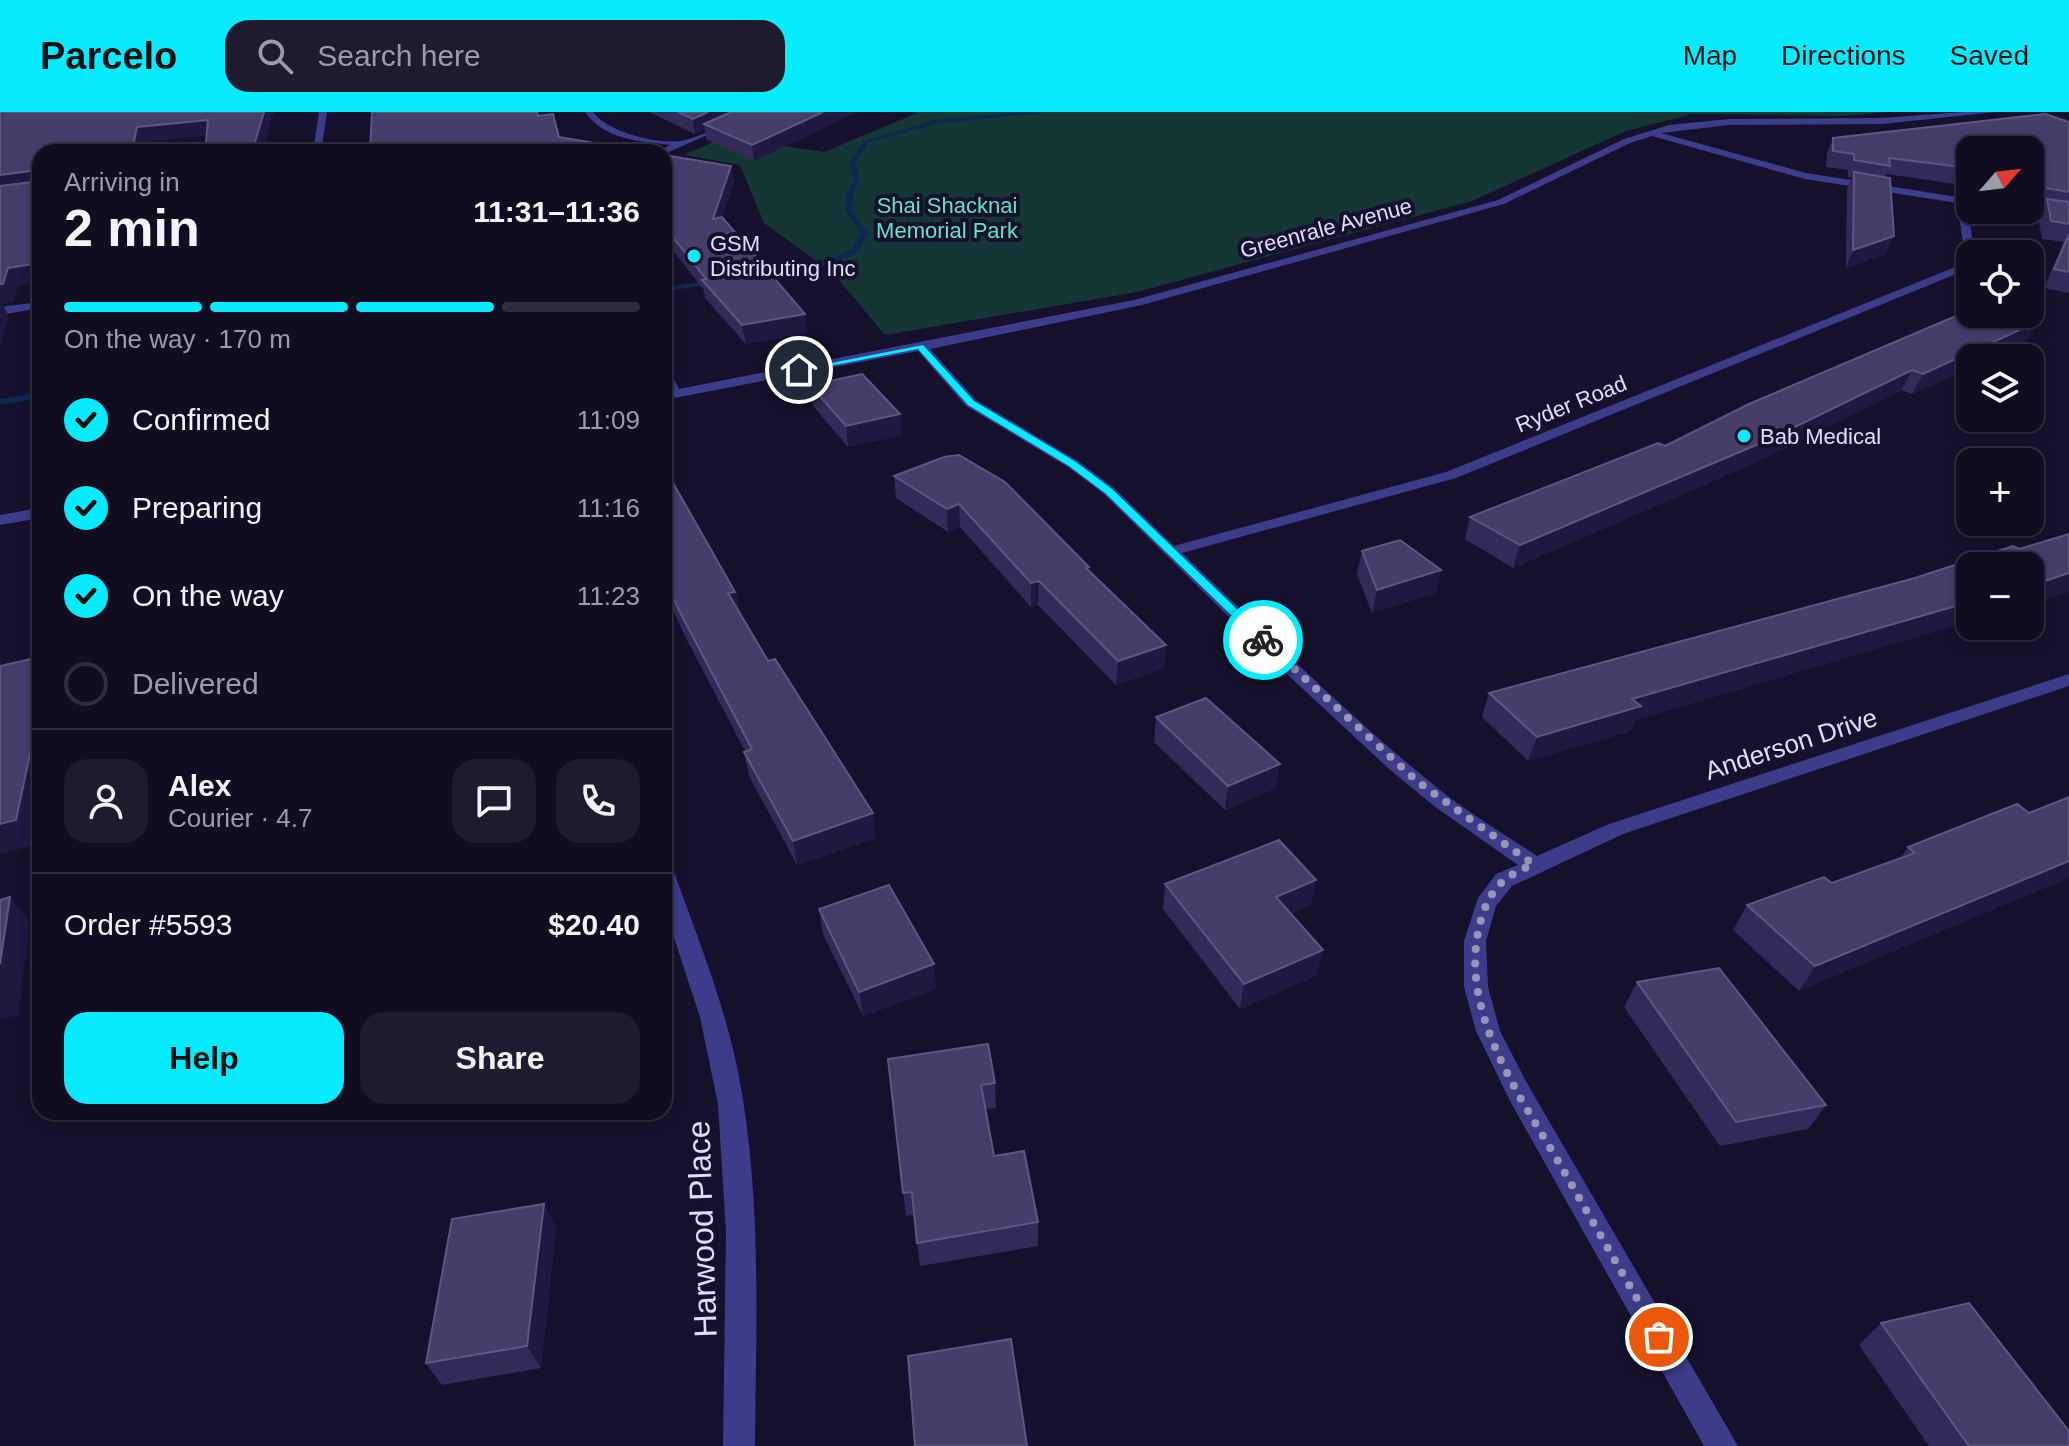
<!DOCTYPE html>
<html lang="en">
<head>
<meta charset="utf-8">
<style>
  :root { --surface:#100d21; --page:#1e1b2e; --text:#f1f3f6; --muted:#9c9ca5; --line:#302d3f; --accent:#08ebff }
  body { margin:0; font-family:Helvetica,sans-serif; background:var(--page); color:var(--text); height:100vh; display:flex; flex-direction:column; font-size:30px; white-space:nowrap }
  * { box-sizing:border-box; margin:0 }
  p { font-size:26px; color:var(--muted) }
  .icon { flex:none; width:44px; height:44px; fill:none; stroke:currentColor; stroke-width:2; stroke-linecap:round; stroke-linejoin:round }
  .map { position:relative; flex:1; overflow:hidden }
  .sheet { position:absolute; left:32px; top:32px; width:640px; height:976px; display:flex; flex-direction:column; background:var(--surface); border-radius:24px; box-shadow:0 4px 12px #0003,0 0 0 2px var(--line) }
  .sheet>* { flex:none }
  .needle { width:52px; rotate:62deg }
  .controls { position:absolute; left:1956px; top:24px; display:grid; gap:16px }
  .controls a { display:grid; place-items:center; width:88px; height:88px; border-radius:16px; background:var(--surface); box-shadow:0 4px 12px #0003,0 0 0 2px var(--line); font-size:40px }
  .pin { position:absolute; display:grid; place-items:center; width:68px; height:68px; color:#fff; margin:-34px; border:4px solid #fff; border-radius:50%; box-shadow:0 2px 8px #0007 }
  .courier { position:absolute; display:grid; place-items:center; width:80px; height:80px; margin:-40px; border:6px solid #08ebff; border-radius:50%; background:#fff; color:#222; box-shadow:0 2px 10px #0007 }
  .head em { font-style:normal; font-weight:700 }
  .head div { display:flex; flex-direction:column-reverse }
  .head { display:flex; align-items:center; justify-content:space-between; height:136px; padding:0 32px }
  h1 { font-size:52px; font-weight:700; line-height:60px }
  .bar { display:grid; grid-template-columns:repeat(4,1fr); gap:12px 8px; align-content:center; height:96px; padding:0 32px }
  .bar i { height:10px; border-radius:6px; background:var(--line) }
  .bar .active { background:var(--accent) }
  .bar p { grid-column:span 4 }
  .line { display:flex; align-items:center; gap:20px; padding:0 32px; border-top:2px solid var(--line) }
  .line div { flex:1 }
  .round { display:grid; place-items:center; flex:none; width:84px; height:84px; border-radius:24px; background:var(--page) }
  ol { padding:0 32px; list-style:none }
  li { display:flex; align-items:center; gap:24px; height:88px }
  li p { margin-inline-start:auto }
  li .icon { padding:8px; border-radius:50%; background:var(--accent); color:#111; stroke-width:4 }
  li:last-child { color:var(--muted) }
  li i { width:44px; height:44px; border:4px solid var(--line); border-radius:50% }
  .button { display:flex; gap:16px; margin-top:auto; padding:16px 32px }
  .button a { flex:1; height:92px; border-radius:24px; background:var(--accent); color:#111; font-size:32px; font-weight:700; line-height:92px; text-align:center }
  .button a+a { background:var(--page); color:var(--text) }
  header { display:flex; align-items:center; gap:48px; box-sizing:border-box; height:112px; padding:0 40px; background:var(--accent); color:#111 }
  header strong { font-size:38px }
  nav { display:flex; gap:44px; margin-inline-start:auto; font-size:28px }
  .search { width:560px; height:72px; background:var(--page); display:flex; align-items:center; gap:20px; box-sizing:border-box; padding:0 28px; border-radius:24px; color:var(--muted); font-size:30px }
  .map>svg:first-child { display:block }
</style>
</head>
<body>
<header>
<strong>Parcelo</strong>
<div class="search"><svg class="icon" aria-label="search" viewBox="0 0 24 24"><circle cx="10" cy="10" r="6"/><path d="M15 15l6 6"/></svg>Search here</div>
<nav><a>Map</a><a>Directions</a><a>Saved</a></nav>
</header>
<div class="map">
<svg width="2069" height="1334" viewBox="0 0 2069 1334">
  <rect width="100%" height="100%" fill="#15112c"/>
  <path fill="#143634" d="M919 0H1886L1845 4 1692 2 1626 19 1472 89 1137 180 885 223 833 161 764 111 740 53 684 43 724 25 824 40Z"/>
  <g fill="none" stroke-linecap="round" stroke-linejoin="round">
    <g fill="#0d2750" fill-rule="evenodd">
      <path d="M1024 0H1046L935 12 868 31 855 51 860 68 854 79 851 98 869 122 857 141 839 149 751 166 747 164 834 145 851 137 861 122 845 98 848 79 854 68 849 51 864 29 935 8Z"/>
      <path d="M715 168H718V172L664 179V175Z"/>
      <path d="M40 280V286L0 293V287Z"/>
    </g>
    <g fill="#3d3c8b" fill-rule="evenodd">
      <path d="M319 0H327L321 40H313Z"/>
      <path d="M585 0H593C608 20 655 32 680 29 698 27 731 8 749 0H760L664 42 658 40 670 33C639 29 605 28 585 0Z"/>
      <path d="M1962 0H1996L1882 12 1729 13 1661 21 1806 61 1970 87 1967 93 1975 142H1970V150L1961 160 1456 366 1182 441C1268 523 1352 608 1445 682 1474 704 1507 724 1537 744L1609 712 2069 562V574L1623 722 1512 774 1496 794 1486 829 1488 875 1500 919 1528 973 1738 1334H1704L1510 989 1476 919 1464 875V829L1478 786 1496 762 1518 753 1434 694 1388 656 1288 563 1104 382 1068 355 966 294 918 239 664 288V280L668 279 664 257 669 258 679 277 1134 188 1498 88 1624 27 1669 13 1729 7 1882 6ZM1652 24 1805 67 1957 91 1965 143 1953 156 1446 360 1174 434 1114 376 1078 349 976 288 930 237 1142 193 1504 92 1630 31Z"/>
      <path d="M2030 95 2069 99V105L2026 100Z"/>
      <path d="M40 190V196L0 203V195Z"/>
      <path d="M40 396V406L0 413V403Z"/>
      <path d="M664 755 672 757 675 763C699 829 726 896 739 965 762 1086 756 1212 755 1334H723L726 1120 718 992 700 905 664 795Z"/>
    </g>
  </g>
  <g fill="#332a59">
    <path d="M649 0H856L754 49 706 27 705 17 695 22Z"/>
    <path d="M2069 10V181L2044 176 2064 130 2042 127 2038 104 2044 94 2036 93 2035 82H2030V38H1970V74L1886 62 1885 65 1886 142 1846 156 1847 77 1852 65H1848V58L1826 55 1827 41 1833 26Z"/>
    <path d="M664 43 731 54 734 70 722 105 805 202 807 221 746 232 705 186 704 178 664 127Z"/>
    <path d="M2037 210 2026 230 1970 246V256L1912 282 1902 278 1759 349 1513 456 1465 427 1470 405 1665 334Z"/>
    <path d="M810 273 900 302 902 323 848 335 813 294Z"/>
    <path d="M664 339 670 362 668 363 735 480 739 499 876 726 797 753 749 664 744 640 745 639 687 528 664 479Z"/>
    <path d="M944 345 1089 459 1164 556 1116 573 1038 493 1031 495 960 415 948 420 896 386 894 364Z"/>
    <path d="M2069 422V479L2030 493V454H1970V509L1635 608 1631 619 1528 649 1482 605 1489 581 1915 466 2013 434 2019 437Z"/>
    <path d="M1362 439 1441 458 1435 481 1372 501 1357 462Z"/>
    <path d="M1156 605 1276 676 1225 698 1154 630Z"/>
    <path d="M2017 692 1799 879 1733 818 1747 793 1832 771 1900 747 1908 735Z"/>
    <path d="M1165 772 1311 793 1291 802 1317 863 1240 897 1163 797Z"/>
    <path d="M819 797 936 877 863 904 823 822Z"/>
    <path d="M1637 870 1826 993 1808 1017 1720 1034 1624 895Z"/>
    <path d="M888 947 995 971 996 996 985 997 994 1044 1038 1110V1134L920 1154 914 1103 906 1104Z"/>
    <path d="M556 1115 541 1256 442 1273 426 1251Z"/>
    <path d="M1881 1211 2069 1334H1929L1859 1233Z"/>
  </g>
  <g fill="#1f1840">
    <path d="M264 0H274L263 40H252Z"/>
    <path d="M708 0H742L704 12 705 17 695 22 693 7Z"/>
    <path d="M823 0H856L754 49 752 33Z"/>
    <path d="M208 8 215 23 144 30 142 40H120L137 15Z"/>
    <path d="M731 54 734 70 716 124 713 107Z"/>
    <path d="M31 59 40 75 0 81V63Z"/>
    <path d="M1894 124 1886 142 1846 156 1853 138Z"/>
    <path d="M40 151V171L18 174 13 190 2 192 9 204 0 236V172L8 156Z"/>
    <path d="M805 202 807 221 746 232 742 213Z"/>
    <path d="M2037 210 2026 230 1992 246H1970V256L1912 282 1923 262Z"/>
    <path d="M1912 258 1902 278 1759 349 1513 456 1520 433Z"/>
    <path d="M900 302 902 323 848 335 846 314Z"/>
    <path d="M664 341 670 362 664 364Z"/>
    <path d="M959 392 960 415 948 420 947 397Z"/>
    <path d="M1441 458 1435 481 1372 501 1377 478Z"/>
    <path d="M2069 461V479L2030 493V474Z"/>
    <path d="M1039 469 1038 493 1031 495V471Z"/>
    <path d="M735 480 739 503 728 481Z"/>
    <path d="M1970 490V509L1635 608 1631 619 1528 649 1537 625 1632 587Z"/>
    <path d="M1166 533 1164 556 1116 573 1118 549Z"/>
    <path d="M39 595 40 703 34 733 0 742V712Z"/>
    <path d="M1280 652 1276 676 1225 698 1228 674Z"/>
    <path d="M873 701 876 726 797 753 793 729Z"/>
    <path d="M2069 749V766L1799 879 1815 854Z"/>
    <path d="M1316 768 1311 793 1271 810 1276 785Z"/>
    <path d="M10 785 30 810 18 903 0 908V852Z"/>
    <path d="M1323 838 1317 863 1240 897 1244 872Z"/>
    <path d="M934 852 936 877 863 904 859 880Z"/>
    <path d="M544 1092 556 1115 541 1256 527 1234Z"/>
  </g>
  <g fill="#463d6b" stroke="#5e5682" stroke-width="2">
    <path d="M0 0H264L252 40H205L208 8 137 15 132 39 120 40H40V151L8 156 3 172H0V74L32 70 35 62 31 59 0 63Z"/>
    <path d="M372 0H537L538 4 553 2 559 25 647 40H384L370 38Z"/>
    <path d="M678 0H708L693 7Z"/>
    <path d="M731 0H823L752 33 704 12Z"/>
    <path d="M2045 2 2069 10V80L2045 76 2043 66 2030 64V38H1970V56L1889 46 1890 54 1854 48V42L1833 39V26Z"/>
    <path d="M664 43 731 54 713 107 722 105 805 202 742 213 702 168 706 167 664 114Z"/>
    <path d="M1854 60 1890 66 1894 124 1853 138Z"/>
    <path d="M2047 87 2069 90V112L2051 109Z"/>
    <path d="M2069 122V160L2054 157Z"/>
    <path d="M1970 198V202H2009L2037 210 1923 262 1912 258 1768 328 1520 433 1470 405 1658 331 1665 334 1749 292Z"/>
    <path d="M862 262 900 302 846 314 810 273Z"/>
    <path d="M959 343 1005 370 1089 455 1086 456 1166 533 1118 549 1039 469 1031 471 959 392 947 397 894 364 944 345Z"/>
    <path d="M664 355 735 480 728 481 768 549 775 547 873 701 793 729 744 640 752 637 682 504 664 467Z"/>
    <path d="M2069 422V461L2030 474V454H1970V490L1632 587 1641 594 1537 625 1489 581 1915 466 2013 434 2019 437Z"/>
    <path d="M1400 428 1441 458 1377 478 1362 439Z"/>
    <path d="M40 545V595L16 708 0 712V554Z"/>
    <path d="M1206 586 1280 652 1228 674 1156 605Z"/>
    <path d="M2069 685V749L1815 854 1747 793 1824 765 1832 771 1915 741 1908 735 2017 692 2029 701Z"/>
    <path d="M1279 728 1316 768 1276 785 1323 838 1244 872 1165 772Z"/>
    <path d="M889 773 934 852 859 880 819 797Z"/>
    <path d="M10 785 0 852V788Z"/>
    <path d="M1719 856 1826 993 1736 1010 1637 870Z"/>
    <path d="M988 932 995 971 981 973 994 1044 1024 1039 1038 1110 917 1131 912 1080 903 1081 888 947Z"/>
    <path d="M544 1092 527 1234 426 1251 452 1107Z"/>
    <path d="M1969 1191 2069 1319V1334H1969L1881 1211Z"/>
    <path d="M1011 1227 1027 1334H915L908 1244Z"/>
  </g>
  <path fill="#08ebff" d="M923 233 974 289 1076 350 1112 377 1267 526V530H1259L1105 381 1069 354 968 293 918 237 799 260 795 258Z"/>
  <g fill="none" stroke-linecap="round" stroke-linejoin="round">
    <path stroke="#9995b5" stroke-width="8" stroke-dasharray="0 14.4" d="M1263 528 1418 670 1533 752C1524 757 1513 761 1506 767 1493 776 1485 793 1481 808 1455 898 1522 986 1565 1061 1596 1116 1628 1171 1659 1225"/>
  </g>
  <g fill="#08ebff" stroke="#15112c" stroke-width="3">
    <circle cx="694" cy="144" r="8"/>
    <circle cx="1744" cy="324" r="8"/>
  </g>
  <g text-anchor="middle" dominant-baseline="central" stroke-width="8" stroke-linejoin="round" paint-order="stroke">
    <g font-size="22" fill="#65e2c1" stroke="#15112c">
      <text x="947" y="93">Shai Shacknai<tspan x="947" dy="25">Memorial Park</tspan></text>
    </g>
    <g font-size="22" fill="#e0dcff" stroke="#15112c">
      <text transform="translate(1326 116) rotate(-15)">Greenrale Avenue</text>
      <text transform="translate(1571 292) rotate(-22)">Ryder Road</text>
    </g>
    <g font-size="22" fill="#e0dcff" stroke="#15112c" text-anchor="start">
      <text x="710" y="131">GSM<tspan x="710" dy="25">Distributing Inc</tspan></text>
      <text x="1760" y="324">Bab Medical</text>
    </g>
    <g font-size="26" fill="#e0dcff" stroke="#15112c">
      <text transform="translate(1791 632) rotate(-18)">Anderson Drive</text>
    </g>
    <g font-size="32" fill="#e0dcff" stroke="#15112c">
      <text transform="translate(702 1117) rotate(-92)">Harwood Place</text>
    </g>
  </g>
</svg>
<div class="controls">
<a><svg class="needle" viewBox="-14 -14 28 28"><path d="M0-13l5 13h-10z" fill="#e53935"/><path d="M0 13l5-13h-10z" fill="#9c9ca5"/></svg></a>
<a><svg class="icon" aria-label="locate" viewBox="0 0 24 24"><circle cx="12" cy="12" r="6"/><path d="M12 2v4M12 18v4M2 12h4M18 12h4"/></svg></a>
<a><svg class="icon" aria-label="layers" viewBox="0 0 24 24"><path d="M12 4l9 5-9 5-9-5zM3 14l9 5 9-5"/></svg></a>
<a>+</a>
<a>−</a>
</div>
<div class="pin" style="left:1659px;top:1225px;background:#ea580c"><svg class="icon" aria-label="bag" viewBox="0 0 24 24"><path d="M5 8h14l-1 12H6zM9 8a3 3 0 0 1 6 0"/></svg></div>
<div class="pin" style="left:799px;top:258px;background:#1f2937"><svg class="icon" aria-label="home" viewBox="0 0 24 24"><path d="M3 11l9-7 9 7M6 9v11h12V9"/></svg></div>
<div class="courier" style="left:1263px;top:528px"><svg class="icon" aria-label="bike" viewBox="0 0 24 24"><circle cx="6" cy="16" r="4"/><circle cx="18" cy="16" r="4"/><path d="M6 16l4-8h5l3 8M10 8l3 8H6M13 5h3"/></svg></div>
<section class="sheet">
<div class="head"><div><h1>2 min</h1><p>Arriving in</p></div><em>11:31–11:36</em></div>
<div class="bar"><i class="active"></i><i class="active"></i><i class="active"></i><i></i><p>On the way · 170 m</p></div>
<ol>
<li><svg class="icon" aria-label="check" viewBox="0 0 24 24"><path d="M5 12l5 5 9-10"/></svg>Confirmed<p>11:09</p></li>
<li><svg class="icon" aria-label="check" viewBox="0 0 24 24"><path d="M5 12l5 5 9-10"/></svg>Preparing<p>11:16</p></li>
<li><svg class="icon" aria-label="check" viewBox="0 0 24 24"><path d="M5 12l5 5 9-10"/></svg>On the way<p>11:23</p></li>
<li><i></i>Delivered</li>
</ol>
<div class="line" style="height:144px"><a class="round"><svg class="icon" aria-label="person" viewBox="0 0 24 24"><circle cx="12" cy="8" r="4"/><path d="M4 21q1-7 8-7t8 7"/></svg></a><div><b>Alex</b><p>Courier · 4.7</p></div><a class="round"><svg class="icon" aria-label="chat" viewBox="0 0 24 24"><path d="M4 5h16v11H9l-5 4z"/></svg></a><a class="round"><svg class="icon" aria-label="phone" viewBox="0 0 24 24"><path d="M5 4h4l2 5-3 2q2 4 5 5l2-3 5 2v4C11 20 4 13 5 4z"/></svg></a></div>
<div class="line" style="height:104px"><div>Order #5593</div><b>$20.40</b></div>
<div class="button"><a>Help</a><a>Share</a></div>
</section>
</div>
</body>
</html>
